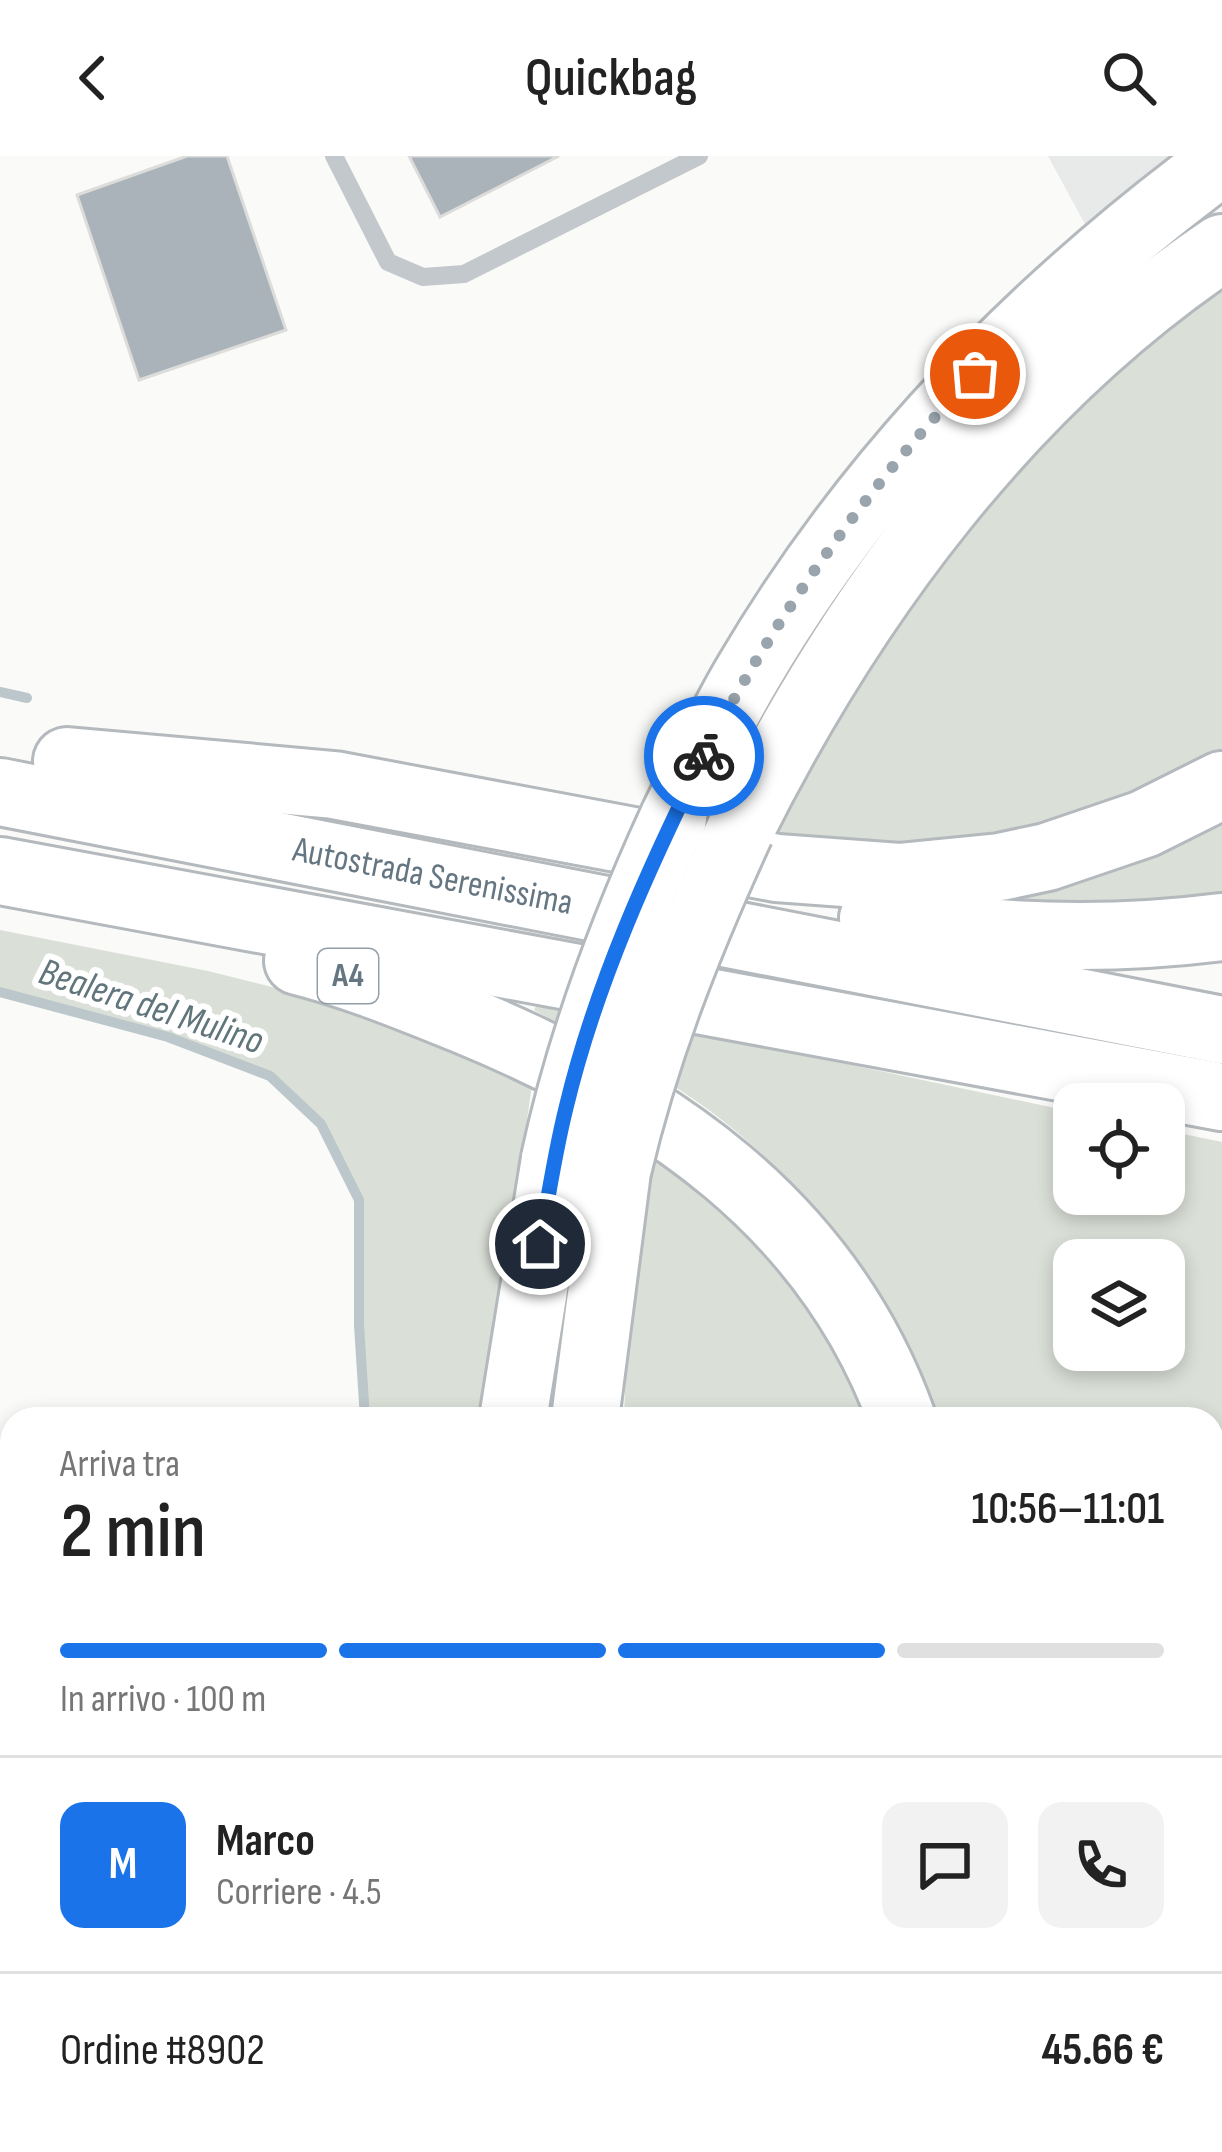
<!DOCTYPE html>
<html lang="it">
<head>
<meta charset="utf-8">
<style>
  :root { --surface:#fff; --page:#f2f2f2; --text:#222; --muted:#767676; --line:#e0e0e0; --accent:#1a73e8 }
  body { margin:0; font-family:"Sofia Sans Condensed",sans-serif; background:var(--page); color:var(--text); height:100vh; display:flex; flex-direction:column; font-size:45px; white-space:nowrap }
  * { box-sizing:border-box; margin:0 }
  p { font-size:39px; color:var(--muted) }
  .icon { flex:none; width:66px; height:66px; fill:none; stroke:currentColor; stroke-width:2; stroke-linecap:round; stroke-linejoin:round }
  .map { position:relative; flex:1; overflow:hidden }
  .details { position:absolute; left:0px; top:1251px; width:1224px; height:747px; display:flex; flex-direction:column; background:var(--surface); border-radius:36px 36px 0 0; box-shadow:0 6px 18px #0003 }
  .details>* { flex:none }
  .tools { position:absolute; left:1053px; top:927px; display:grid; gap:24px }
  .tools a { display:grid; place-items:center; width:132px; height:132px; border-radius:24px; background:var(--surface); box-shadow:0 6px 18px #0003; font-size:60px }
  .pin { position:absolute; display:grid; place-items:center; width:102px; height:102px; color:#fff; margin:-51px; border:6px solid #fff; border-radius:50%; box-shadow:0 3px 12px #0007 }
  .courier { position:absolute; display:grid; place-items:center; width:120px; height:120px; margin:-60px; border:9px solid #1a73e8; border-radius:50%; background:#fff; color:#222; box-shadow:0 3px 15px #0007 }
  .headline em { font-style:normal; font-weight:600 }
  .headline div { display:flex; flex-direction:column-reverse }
  .headline { display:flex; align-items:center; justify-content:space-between; height:204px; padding:0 60px }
  h1 { font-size:78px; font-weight:600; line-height:90px }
  .bar { display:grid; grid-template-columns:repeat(4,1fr); gap:18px 12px; align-content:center; height:144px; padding:0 60px }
  .bar i { height:15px; border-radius:9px; background:var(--line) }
  .bar .current { background:var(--accent) }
  .bar p { grid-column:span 4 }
  .line { display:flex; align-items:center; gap:30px; padding:0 60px; border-top:3px solid var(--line) }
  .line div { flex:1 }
  .round { display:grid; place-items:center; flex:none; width:126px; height:126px; border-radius:24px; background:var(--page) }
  header { display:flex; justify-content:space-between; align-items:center; height:156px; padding:0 60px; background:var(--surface); font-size:54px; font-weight:600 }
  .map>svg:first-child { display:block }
</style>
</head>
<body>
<header><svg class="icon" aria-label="back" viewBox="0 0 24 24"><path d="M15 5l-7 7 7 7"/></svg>Quickbag<svg class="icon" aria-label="search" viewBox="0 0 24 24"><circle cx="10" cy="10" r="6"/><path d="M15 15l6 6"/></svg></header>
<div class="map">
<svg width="1222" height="1996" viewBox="0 0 1222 1996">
  <rect width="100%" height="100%" fill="#fafaf8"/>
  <path fill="#e8e9e9" d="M1048 0H1173L1086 70Z"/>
  <g fill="#dadfd7" fill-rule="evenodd">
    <path d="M1222 128V608L992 695 760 691 854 524 977 355 1118 211Z"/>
    <path d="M1222 655V744L1024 752 1021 729Z"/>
    <path d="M0 774 208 815 343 849 533 922 484 1263H369L362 1169V1044L323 965 273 917 170 878 0 832Z"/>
    <path d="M540 843 1074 956V1038H1164V974L1222 986V1517L1212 1541V1263H937C891 1128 793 1005 672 929 628 901 579 879 534 854ZM1074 1104H1164V1194H1074Z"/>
    <path d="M656 993 793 1116 873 1263H624L630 1106Z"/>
    <path d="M1222 1830V1996H1167L1170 1986H1212V1859Z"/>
    <path d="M537 1986H803L807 1996H536Z"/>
    <path d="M844 1986H927V1996H848Z"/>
  </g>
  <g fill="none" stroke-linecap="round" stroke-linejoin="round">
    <g stroke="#bbc7cb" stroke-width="10">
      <path d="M0 536 27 542"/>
      <path d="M0 836 168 881 270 920 321 968 359 1044V1169L365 1263"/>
      <path d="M398 1996V1986"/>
    </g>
  </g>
  <g fill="#aab3b9" stroke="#dcdcda" stroke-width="3">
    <path d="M187 0H227L286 174 139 224 77 39Z"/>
    <path d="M409 0H559L440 61Z"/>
    <path d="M12 1855V1912L0 1919V1862Z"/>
    <path d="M12 1912V1986H64L71 1996H4L0 1986V1919Z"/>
    <path d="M99 1986H166L146 1996H104Z"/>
  </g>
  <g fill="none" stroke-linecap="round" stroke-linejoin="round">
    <g stroke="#b4b9bd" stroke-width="72">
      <g id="motorway">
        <path d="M67 605 334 629 777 712 899 721 1000 711 1047 701 1144 668 1222 629"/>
        <path id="s1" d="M0 636 1222 874"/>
        <path d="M673 663C697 614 720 564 748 517 867 314 1034 144 1222 5"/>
        <path d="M740 674C853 447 1010 235 1222 92"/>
        <path d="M0 715 1222 941"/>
        <path d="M873 762C990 782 1105 786 1222 771"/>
        <path d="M298 805C354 819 409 842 462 863 657 943 828 1057 902 1263"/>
        <path d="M513 1263 555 1003"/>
        <path d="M585 1263 617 1015"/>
        <path d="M1212 1619 1222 1595"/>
        <path d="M1212 1754 1222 1727"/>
        <path d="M823 1986 827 1996"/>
        <path d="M509 1996 510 1986"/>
        <path d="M956 1996 957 1986"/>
        <path d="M1075 1996 1078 1986"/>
        <path d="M1128 1996 1131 1986"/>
      </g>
    </g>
    <g stroke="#c3c8cc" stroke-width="18">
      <path d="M334 0 388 106 423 121 464 118 699 0"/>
      <path d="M0 1482V1487"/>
    </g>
    <use href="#motorway" stroke="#fff" stroke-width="66"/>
    <g stroke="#b4b9bd" stroke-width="72" stroke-linecap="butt">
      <g id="motorway-bridge">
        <path d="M555 1003C580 886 623 772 673 663"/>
        <path d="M617 1015C645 895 689 785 740 674"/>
      </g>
    </g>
    <use href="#motorway-bridge" stroke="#fff" stroke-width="66"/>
  </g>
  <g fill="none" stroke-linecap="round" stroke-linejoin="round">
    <path stroke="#99a4ac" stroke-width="12" stroke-dasharray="0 21.6" d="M704 600C771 465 870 327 975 218"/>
    <path stroke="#1a73e8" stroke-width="15" d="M540 1088C548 1042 555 996 566 952 595 830 649 711 704 600"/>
  </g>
  <g text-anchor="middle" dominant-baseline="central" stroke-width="12" stroke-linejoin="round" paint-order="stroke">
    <rect fill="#fff" stroke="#939fa8" stroke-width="3" x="318" y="793" width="60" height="54" rx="9"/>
    <g font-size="33" font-weight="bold" fill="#657683">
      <text x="348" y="820">A4</text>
    </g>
    <g font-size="36" fill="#657683" stroke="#fff">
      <text stroke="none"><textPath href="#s1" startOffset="441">Autostrada Serenissima</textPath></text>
    </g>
    <g font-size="39" font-style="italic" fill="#60757c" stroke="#fff">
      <text transform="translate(151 851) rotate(18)">Bealera del Mulino</text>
    </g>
  </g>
</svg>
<div class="tools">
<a><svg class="icon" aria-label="locate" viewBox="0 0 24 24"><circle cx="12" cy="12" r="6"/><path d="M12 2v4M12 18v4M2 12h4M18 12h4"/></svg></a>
<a><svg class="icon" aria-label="layers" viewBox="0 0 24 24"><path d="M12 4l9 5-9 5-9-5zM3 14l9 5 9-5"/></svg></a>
</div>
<div class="pin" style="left:975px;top:218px;background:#ea580c"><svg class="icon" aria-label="bag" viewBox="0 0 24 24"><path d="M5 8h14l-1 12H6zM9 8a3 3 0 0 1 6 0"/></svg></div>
<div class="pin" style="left:540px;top:1088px;background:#1f2937"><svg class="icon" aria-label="home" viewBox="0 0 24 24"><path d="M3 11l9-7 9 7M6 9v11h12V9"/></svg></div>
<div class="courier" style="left:704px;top:600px"><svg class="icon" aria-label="bike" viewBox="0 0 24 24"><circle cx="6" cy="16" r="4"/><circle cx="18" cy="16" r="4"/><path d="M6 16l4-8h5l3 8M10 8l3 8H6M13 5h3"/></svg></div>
<section class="details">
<div class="headline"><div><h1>2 min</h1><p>Arriva tra</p></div><em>10:56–11:01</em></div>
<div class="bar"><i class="current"></i><i class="current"></i><i class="current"></i><i></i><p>In arrivo · 100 m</p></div>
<div class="line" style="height:216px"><b class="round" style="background:var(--accent);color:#fff">M</b><div><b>Marco</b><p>Corriere · 4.5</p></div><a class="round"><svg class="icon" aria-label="chat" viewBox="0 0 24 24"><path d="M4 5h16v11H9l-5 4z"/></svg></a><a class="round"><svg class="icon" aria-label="phone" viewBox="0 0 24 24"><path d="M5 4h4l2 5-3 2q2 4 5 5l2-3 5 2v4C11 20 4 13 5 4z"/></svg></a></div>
<div class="line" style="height:156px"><div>Ordine #8902</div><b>45.66 €</b></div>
</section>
</div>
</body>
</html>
